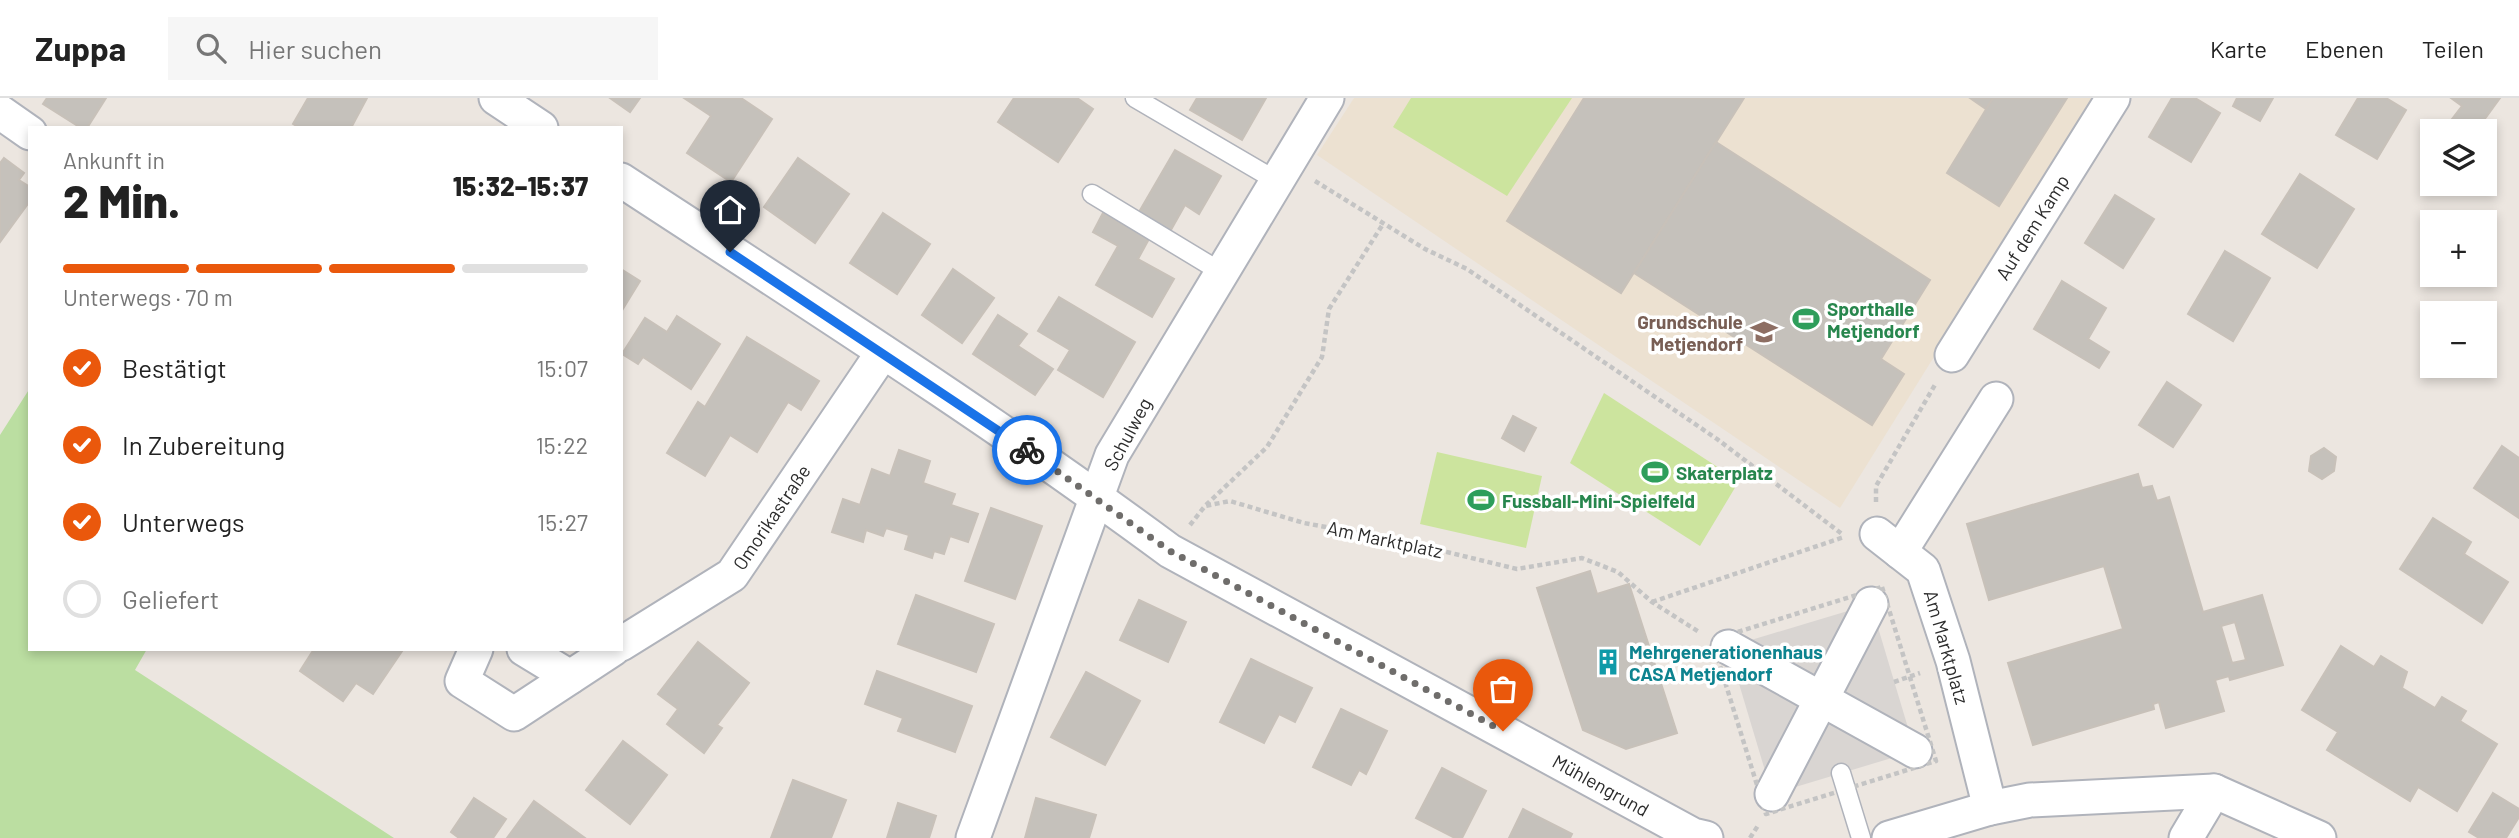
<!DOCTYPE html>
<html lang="de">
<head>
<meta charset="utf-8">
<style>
  :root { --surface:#fff; --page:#f6f6f6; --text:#222; --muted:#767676; --line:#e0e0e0; --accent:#ea580c }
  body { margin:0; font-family:Barlow,sans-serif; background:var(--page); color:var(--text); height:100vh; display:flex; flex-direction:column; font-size:26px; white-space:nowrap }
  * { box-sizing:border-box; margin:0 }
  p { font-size:23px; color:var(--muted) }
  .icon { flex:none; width:38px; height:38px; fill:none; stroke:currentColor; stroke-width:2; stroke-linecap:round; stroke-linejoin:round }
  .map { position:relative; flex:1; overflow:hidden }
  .details { position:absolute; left:28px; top:28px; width:595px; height:525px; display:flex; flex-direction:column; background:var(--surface); border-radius:0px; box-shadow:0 4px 10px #0003 }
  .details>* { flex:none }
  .controls { position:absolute; left:2420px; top:21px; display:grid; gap:14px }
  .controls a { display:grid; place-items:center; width:77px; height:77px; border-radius:0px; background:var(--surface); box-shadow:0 4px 10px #0003; font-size:35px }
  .pin { position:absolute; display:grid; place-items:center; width:60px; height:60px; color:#fff; margin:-72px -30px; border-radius:50% 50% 50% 0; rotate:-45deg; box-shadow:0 0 7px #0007 }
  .pin .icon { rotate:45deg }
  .courier { position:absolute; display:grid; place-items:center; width:70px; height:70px; margin:-35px; border:5px solid #1a73e8; border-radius:50%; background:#fff; color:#222; box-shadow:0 2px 9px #0007 }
  .head em { font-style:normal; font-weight:800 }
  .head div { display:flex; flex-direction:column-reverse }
  .head { display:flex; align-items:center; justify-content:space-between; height:119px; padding:0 35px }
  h1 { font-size:46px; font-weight:800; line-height:52px }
  .bar { display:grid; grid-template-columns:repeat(4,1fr); gap:10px 7px; align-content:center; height:84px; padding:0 35px }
  .bar i { height:9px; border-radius:5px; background:var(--line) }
  .bar .selected { background:var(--accent) }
  .bar p { grid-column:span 4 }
  ol { padding:0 35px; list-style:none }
  li { display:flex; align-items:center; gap:21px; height:77px }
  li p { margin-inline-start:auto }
  li .icon { padding:7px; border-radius:50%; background:var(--accent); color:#fff; stroke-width:4 }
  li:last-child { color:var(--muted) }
  li i { width:38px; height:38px; border:4px solid var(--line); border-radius:50% }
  header { display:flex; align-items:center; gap:42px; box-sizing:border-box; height:98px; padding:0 35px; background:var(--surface); border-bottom:2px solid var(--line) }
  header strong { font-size:33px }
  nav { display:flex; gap:38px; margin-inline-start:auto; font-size:24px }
  .search { width:490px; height:63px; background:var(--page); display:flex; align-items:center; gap:18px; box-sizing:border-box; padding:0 24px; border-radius:0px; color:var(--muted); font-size:26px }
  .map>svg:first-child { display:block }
</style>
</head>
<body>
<header>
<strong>Zuppa</strong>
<div class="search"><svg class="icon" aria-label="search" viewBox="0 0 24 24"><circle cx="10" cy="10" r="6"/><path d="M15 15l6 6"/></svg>Hier suchen</div>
<nav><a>Karte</a><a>Ebenen</a><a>Teilen</a></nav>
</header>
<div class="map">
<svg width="2519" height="740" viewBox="0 0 2519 740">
  <rect width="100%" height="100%" fill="#ece6e0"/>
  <path fill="#ece1d1" d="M1354 0H2095L1840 410 1317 57Z"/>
  <path fill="#bbdea1" d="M30 290V551H147L135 572 394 740H0V337Z"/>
  <g fill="#cce49e">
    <path d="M1411 0H1572L1507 98 1393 29Z"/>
    <path d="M1604 295 1739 383 1700 448 1570 365Z"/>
    <path d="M1437 354 1542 378 1526 450 1420 426Z"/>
  </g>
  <path fill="#d9d5d2" d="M1871 506 1915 653 1772 696 1728 549Z"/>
  <g fill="#c5c1bb" stroke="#c8c1b9" stroke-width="2" fill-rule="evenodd">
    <path d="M47 0H106L87 30H81L43 6Z"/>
    <path d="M308 0H367L351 30H300L293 26Z"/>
    <path d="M610 0H640L630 14Z"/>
    <path d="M684 0H741L772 21 731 84 687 55 711 18Z"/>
    <path d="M1014 0H1077L1093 11 1058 64 998 24Z"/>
    <path d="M1197 0H1266L1242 42 1190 12Z"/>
    <path d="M1584 0H1744L1621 195 1507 123Z"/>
    <path d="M1970 0H1993L1986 11Z"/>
    <path d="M1993 0H2067L1999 108 1947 75Z"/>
    <path d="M2172 0H2195L2220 15 2191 64 2149 39Z"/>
    <path d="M2237 0H2273L2260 23 2233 8Z"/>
    <path d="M2358 0H2386L2406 12 2377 61 2336 37Z"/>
    <path d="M2451 0H2500L2476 33H2460L2449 25 2462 8Z"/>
    <path d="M1716 44 1930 182 1881 261 1904 276 1872 327 1634 175Z"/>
    <path d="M1175 52 1221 78 1199 116 1185 107 1167 139 1135 121Z"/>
    <path d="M4 60 24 75 19 82 30 89V103L0 144V65Z"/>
    <path d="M798 60 849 96 815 145 764 109Z"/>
    <path d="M2300 76 2354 111 2317 170 2262 136Z"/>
    <path d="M2115 97 2154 121 2123 170 2085 145Z"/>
    <path d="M883 115 930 146 897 196 850 165Z"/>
    <path d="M1103 115 1149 141 1138 161 1174 181 1152 219 1096 187 1118 148 1093 134Z"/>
    <path d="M2225 153 2270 180 2233 243 2188 216Z"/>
    <path d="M621 171 640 183 621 214Z"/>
    <path d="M953 171 994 200 962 245 922 217Z"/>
    <path d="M2062 183 2106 210 2088 241 2109 254 2099 270 2034 231Z"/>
    <path d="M1059 199 1135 244 1103 299 1058 272 1070 252 1038 233Z"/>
    <path d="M998 217 1027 236 1018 248 1053 271 1035 297 973 256Z"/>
    <path d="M677 218 720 246 691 291 643 259 638 266 622 256 645 220 667 234Z"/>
    <path d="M747 239 819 283 801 312 788 304 757 354 730 337 705 378 667 355 698 304 705 309Z"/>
    <path d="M2167 284 2201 307 2173 349 2139 327Z"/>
    <path d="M1513 318 1536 330 1524 353 1502 340Z"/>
    <path d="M2502 348 2519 360V420L2474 390Z"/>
    <path d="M2324 350 2336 359 2334 373 2322 381 2309 373 2311 358Z"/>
    <path d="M899 352 930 363 923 385 955 396 951 407 978 416 968 444 950 438 944 456 934 453 932 460 905 451 909 437 886 430 883 438 866 432 863 444 832 434 843 401 860 407 872 371 890 378Z"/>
    <path d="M2138 376 2142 390 2152 388 2157 403 2169 399 2203 514 2262 497 2283 567 2230 582 2229 578 2215 582 2224 613 2166 630 2159 604 2153 606 2154 611 2033 647 2008 565 2123 531 2104 468 1989 502 1967 426ZM2235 524 2246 562 2232 565 2221 528Z"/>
    <path d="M991 410 1042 428 1015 501 965 483Z"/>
    <path d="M2433 420 2471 444 2464 456 2508 484 2482 525 2400 471Z"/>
    <path d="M1590 473 1597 496 1629 486 1677 635 1626 651 1583 632 1537 490Z"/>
    <path d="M916 497 994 526 976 574 898 546Z"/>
    <path d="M1139 502 1186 524 1168 564 1120 542Z"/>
    <path d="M698 544 749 585 717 627 722 630 704 655 667 626 678 611 658 596Z"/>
    <path d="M2341 548 2374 569 2381 558 2407 574 2402 590 2435 610 2442 599 2466 613 2460 623 2497 646 2457 713 2418 689 2410 703 2327 652 2338 634 2302 612Z"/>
    <path d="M314 551H400L402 553 373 596 356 585 343 603 300 573Z"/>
    <path d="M1251 561 1312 590 1295 624 1279 616 1264 645 1220 624Z"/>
    <path d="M877 573 972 608 955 654 898 633 903 620 865 606Z"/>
    <path d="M1086 574 1140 603 1105 667 1051 639Z"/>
    <path d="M1341 611 1387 633 1366 676 1359 672 1351 687 1313 669Z"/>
    <path d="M623 643 667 677 630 726 586 692Z"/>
    <path d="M1442 670 1486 693 1462 740H1455L1416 720Z"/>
    <path d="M793 682 846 702 831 740H771Z"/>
    <path d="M2493 695 2519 711V719L2506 740H2479L2469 734Z"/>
    <path d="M474 700 506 721 493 740H459L451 734Z"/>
    <path d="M1036 700 1096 717 1089 740H1025Z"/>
    <path d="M534 703 585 740H507Z"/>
    <path d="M898 705 936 718 929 740H887Z"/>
    <path d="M1523 711 1572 736 1570 740H1509Z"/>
  </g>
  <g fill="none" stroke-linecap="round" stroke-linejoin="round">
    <g stroke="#b0b3bb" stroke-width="21">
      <g id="lane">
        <path d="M1135 0 1275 82"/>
        <path d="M1092 96 1221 174"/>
        <path d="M1841 675 1861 740"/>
      </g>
    </g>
    <g stroke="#b0b3bb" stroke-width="37">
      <g id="street">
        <path d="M496 0 541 30"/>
        <path d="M0 14 30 35"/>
        <path d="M621 82C806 203 993 322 1170 453L1693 737 1706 740"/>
        <path d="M1952 257 2113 0"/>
        <path d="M1877 436 1923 472 1953 563 1990 710"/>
        <path d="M1900 454 1996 301"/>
        <path d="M621 546 732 477 883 254"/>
        <path d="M1728 549 1915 653"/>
        <path d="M476 551 462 583 514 616 613 551"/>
        <path d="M524 551 570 579"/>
        <path d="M1772 696 1871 506"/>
        <path d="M973 740 1112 357 1327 0"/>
        <path d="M1889 740 1990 710 2030 702 2214 693 2319 740"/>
        <path d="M2186 740 2214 693"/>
      </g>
    </g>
    <g stroke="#c4c4c4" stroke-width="4.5" stroke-dasharray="5 3.5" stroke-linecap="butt">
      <path d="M1315 83 1425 151 1467 171 1717 341 1842 436"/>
      <path d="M1876 404V388L1936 285"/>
      <path d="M1206 407 1267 349 1322 259 1329 211 1383 126"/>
      <path d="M1190 427 1205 408 1230 403 1304 425 1397 442 1517 471 1582 460 1618 474 1652 504 1699 534"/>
      <path d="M1882 489 1936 663 1766 716 1712 542Z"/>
      <path d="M1652 504 1844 439"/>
      <path d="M1894 584 1920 575"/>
      <path d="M1750 740 1759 726"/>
    </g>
    <use href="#lane" stroke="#fff" stroke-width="18"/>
    <use href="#street" stroke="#fff" stroke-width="33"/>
  </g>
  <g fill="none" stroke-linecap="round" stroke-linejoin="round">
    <path stroke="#6f6d6b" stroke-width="7" stroke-dasharray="0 12.6" d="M1027 352 1170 453 1503 633"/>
    <path stroke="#1a73e8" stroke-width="9" d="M730 154 1027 352"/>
  </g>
  <defs>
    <g id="stadium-bare" transform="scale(2.1)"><path d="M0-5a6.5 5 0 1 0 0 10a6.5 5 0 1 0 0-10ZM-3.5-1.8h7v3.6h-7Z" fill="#2e9e5b" stroke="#fff" stroke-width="2.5" paint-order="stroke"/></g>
    <g id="school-bare" transform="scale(2.1)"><path d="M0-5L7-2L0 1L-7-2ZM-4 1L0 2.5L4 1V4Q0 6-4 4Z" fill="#8d6e63" stroke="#fff" stroke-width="2.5" paint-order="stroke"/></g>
    <g id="building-bare" transform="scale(2.1)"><path d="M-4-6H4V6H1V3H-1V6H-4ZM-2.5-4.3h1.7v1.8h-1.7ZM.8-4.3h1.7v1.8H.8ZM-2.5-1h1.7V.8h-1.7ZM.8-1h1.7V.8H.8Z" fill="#0f9aa8" stroke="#fff" stroke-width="2.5" paint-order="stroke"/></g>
  </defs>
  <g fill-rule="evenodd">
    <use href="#stadium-bare" x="1806" y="221"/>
    <use href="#school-bare" x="1764" y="234"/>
    <use href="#stadium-bare" x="1655" y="374"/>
    <use href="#stadium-bare" x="1481" y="402"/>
    <use href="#building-bare" x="1608" y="564"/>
  </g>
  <g text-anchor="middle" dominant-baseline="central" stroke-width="7" stroke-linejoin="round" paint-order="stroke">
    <g font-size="19" fill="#2c2c2c" stroke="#fff">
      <text transform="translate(2032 129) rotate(-58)">Auf dem Kamp</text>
      <text transform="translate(1127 336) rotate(-62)">Schulweg</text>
      <text transform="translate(771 419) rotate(-56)">Omorikastraße</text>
      <text transform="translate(1385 441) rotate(12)">Am Marktplatz</text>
      <text transform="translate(1947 549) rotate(74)">Am Marktplatz</text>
      <text transform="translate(1601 687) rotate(29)">Mühlengrund</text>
    </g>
    <g font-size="19" font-weight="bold" fill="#27864d" stroke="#fff" text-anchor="start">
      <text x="1827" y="210">Sporthalle<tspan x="1827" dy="22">Metjendorf</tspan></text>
      <text x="1676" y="374">Skaterplatz</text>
      <text x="1502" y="402">Fussball-Mini-Spielfeld</text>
    </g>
    <g font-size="19" font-weight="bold" fill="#785e54" stroke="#fff" text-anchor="end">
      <text x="1743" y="223">Grundschule<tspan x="1743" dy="22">Metjendorf</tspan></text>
    </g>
    <g font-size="19" font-weight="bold" fill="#0d838f" stroke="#fff" text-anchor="start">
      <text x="1629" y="553">Mehrgenerationenhaus<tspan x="1629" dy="22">CASA Metjendorf</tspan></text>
    </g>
  </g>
</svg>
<div class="controls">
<a><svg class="icon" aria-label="layers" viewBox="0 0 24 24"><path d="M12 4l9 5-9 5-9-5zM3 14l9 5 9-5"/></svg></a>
<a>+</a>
<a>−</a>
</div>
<div class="pin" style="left:1503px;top:633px;background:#ea580c"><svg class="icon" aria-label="bag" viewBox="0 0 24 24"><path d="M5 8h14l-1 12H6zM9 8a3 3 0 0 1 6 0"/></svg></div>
<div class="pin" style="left:730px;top:154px;background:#1f2937"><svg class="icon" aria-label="home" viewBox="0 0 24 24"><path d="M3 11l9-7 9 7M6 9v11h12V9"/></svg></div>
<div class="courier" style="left:1027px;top:352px"><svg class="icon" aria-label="bike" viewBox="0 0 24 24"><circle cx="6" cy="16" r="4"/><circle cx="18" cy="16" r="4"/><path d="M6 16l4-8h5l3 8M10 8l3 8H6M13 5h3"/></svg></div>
<section class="details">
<div class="head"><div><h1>2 Min.</h1><p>Ankunft in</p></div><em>15:32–15:37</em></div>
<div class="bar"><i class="selected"></i><i class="selected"></i><i class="selected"></i><i></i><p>Unterwegs · 70 m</p></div>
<ol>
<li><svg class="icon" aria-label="check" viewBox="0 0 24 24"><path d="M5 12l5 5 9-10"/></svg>Bestätigt<p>15:07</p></li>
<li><svg class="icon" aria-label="check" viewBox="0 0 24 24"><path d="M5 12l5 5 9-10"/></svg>In Zubereitung<p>15:22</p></li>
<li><svg class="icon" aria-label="check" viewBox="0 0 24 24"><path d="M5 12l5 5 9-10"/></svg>Unterwegs<p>15:27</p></li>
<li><i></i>Geliefert</li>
</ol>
</section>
</div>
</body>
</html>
